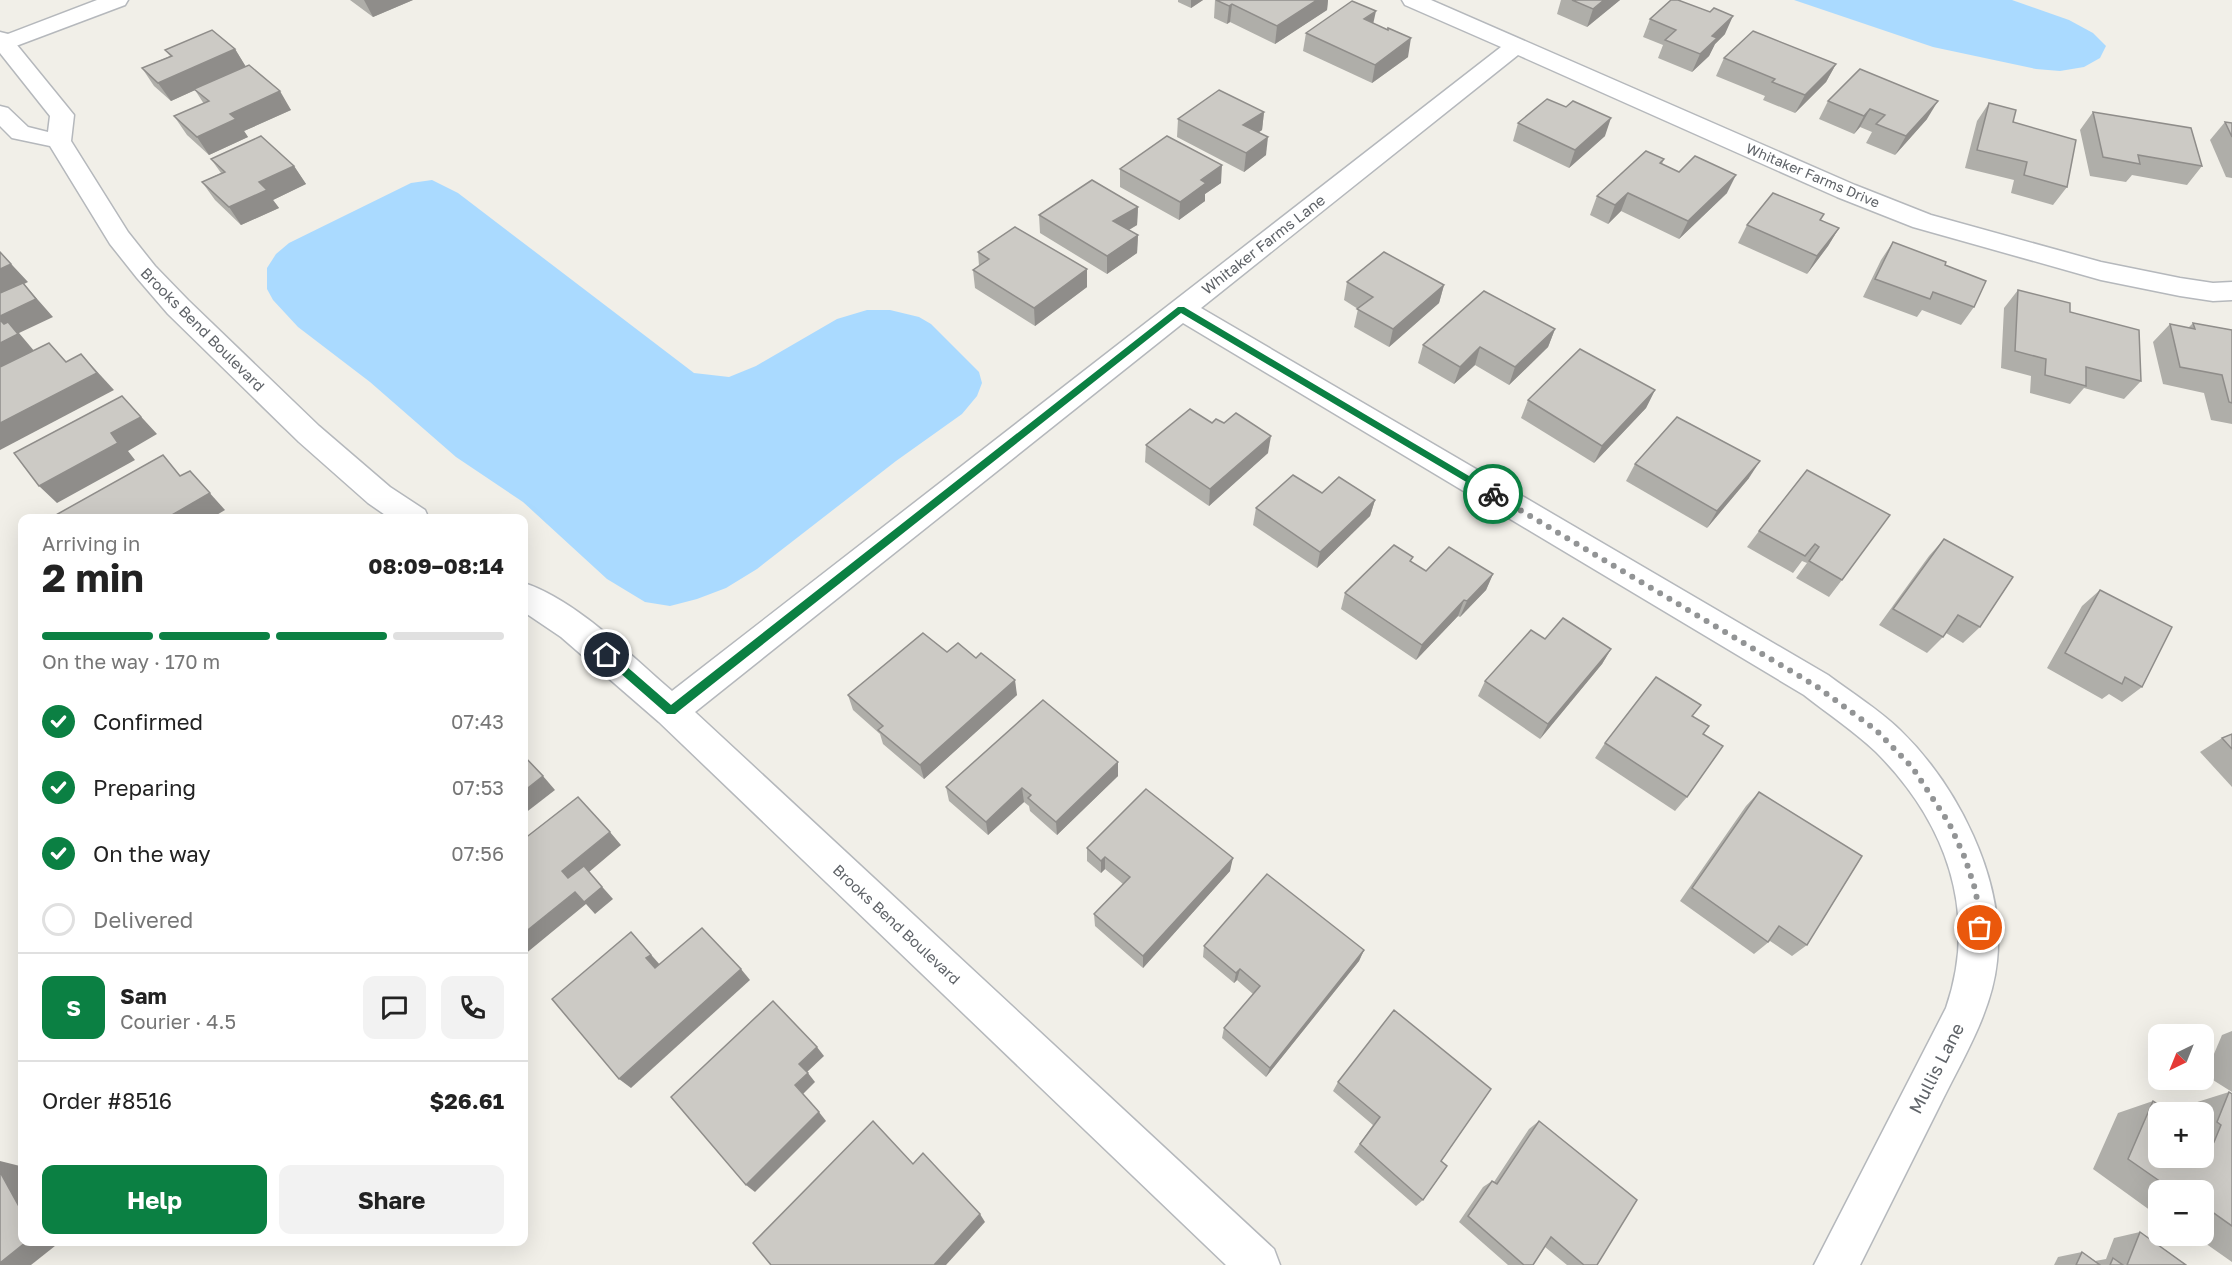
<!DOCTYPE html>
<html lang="en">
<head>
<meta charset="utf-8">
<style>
  :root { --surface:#fff; --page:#f2f2f2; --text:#222; --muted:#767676; --line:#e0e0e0; --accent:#0b8043 }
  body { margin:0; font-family:"Golos Text",sans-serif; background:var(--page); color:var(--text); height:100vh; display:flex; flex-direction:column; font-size:22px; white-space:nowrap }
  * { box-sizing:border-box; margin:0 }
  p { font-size:20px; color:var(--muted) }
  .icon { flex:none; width:33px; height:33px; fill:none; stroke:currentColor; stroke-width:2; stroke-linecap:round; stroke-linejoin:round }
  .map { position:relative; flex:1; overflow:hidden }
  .details { position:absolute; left:18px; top:514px; width:510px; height:732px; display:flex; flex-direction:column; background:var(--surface); border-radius:12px; box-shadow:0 6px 24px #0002 }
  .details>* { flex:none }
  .needle { width:39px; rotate:223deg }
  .controls { position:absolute; left:2148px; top:1024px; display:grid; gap:12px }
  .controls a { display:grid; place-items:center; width:66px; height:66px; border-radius:12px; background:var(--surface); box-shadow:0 6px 24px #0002; font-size:30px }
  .pin { position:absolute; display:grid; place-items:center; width:51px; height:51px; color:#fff; margin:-26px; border:3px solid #fff; border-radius:50%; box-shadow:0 2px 6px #0007 }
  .courier { position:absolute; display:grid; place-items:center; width:60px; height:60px; margin:-30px; border:4px solid #0b8043; border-radius:50%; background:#fff; color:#222; box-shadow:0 2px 8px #0007 }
  .summary em { font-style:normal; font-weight:700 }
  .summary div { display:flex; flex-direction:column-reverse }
  .summary { display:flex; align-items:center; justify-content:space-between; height:102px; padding:0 24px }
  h1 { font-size:39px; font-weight:700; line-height:45px }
  .bar { display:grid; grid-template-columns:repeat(4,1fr); gap:9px 6px; align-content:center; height:72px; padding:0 24px }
  .bar i { height:8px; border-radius:4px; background:var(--line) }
  .bar .current { background:var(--accent) }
  .bar p { grid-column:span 4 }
  .line { display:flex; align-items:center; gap:15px; padding:0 24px; border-top:2px solid var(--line) }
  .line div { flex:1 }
  .round { display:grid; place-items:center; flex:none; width:63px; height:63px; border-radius:12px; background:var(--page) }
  ol { padding:0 24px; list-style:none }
  li { display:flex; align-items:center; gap:18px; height:66px }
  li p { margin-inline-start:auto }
  li .icon { padding:6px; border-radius:50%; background:var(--accent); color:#fff; stroke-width:4 }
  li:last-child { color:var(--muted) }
  li i { width:33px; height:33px; border:3px solid var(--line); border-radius:50% }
  .primary-button { display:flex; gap:12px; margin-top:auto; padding:12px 24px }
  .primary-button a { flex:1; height:69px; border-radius:12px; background:var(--accent); color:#fff; font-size:24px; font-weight:700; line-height:69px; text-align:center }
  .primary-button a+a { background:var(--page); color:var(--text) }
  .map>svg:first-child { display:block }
</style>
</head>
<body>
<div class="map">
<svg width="2232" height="1265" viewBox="0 0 2232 1265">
  <rect width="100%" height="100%" fill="#f1efe8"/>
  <g fill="#aadaff">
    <path d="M1794 0H2012L2069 20 2093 33 2106 46 2100 58 2084 67 2060 71 2036 69 1933 47Z"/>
    <path d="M432 180 458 193 694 373 729 377 756 366 837 319 867 310H890L919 317 931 324 979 372 982 383 977 396 962 414 896 461 757 569 726 588 697 599 670 606 645 602 607 579 523 502 456 457 370 382 298 327 273 300 267 289V268L276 254 289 243 411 183Z"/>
  </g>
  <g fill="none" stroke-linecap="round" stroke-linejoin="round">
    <g stroke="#b5b8bc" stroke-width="3">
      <g id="minor">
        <path d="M1402 0H1431L1855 185 1931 215 2101 262 2180 278 2213 283 2232 282V300L2213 301 2180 296 2101 280 1913 227 1837 197 1518 55 1201 308 1828 675C1852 693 1878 709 1900 730 1957 785 2006 880 1997 961 1992 1012 1963 1058 1941 1103 1914 1157 1887 1211 1860 1265H1814L1946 1008C1979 912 1946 822 1876 752 1854 731 1828 714 1804 695L1183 323 695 712 1274 1249 1280 1265H1226L659 722 561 637 524 612V583C576 600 630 655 672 691L1501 47 1405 5Z"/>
        <path d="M0 32 8 34 74 115 71 141 128 232 155 266 188 300 319 426 390 487 425 510 429 519H391L368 503 299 442 168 314 137 278 110 244 50 146 12 138 0 126V106L8 108 28 127 48 132 50 116 0 53Z"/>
      </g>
    </g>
    <g stroke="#b5b8bc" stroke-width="3">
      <path id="tertiary" d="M97 0H128L125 5 0 52V37Z"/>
    </g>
    <use href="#minor" fill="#fff" fill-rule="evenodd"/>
    <use href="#tertiary" fill="#fff" fill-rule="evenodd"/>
  </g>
  <g fill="#afaea9">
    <path d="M350 0H413L373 17Z"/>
    <path d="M1178 0H1203L1191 8 1178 2Z"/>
    <path d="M1215 0H1328L1327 10 1275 44 1230 22 1227 24 1214 18Z"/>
    <path d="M1561 0H1620L1587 27 1557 14Z"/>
    <path d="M1650 19 1725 34 1715 44 1709 56 1692 72 1658 58 1663 45 1643 37Z"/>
    <path d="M1374 23 1408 57 1372 83 1303 51 1306 33Z"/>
    <path d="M235 49 246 67 291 110 244 131 248 137 209 155 187 135 174 116 204 104 195 90 171 101 154 86 142 68 170 56 165 50Z"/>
    <path d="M1724 58 1836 64 1826 82 1795 113 1763 100 1765 96 1716 76Z"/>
    <path d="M1828 101 1927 119 1895 155 1866 143 1872 132 1860 127 1854 134 1819 119Z"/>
    <path d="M1989 103 2013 122 2067 187 2053 205 2011 193 2014 180 1965 168 1977 121Z"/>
    <path d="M1566 107 1605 136 1569 168 1513 141 1518 123Z"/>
    <path d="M1264 112 1262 130 1259 132 1266 155 1244 172 1177 137 1178 119Z"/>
    <path d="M2093 112 2202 166 2187 185 2132 175 2126 182 2090 176 2080 130Z"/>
    <path d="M2225 122 2232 123V178L2226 177 2210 140Z"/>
    <path d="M211 159 294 166 306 184 273 200 279 208 241 225 215 200 202 182 221 173Z"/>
    <path d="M1664 159 1662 164 1727 193 1679 239 1621 211 1608 224 1590 215 1597 196Z"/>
    <path d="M1120 169 1221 183 1205 194V201L1179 220 1120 187Z"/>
    <path d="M1138 207 1137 225 1129 230 1138 235 1137 253 1107 274 1040 233 1039 215Z"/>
    <path d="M1820 220 1839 228 1828 246 1807 274 1738 243 1747 225Z"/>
    <path d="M1893 242 1945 265 1974 307 1961 325 1922 310 1917 317 1863 297 1881 260Z"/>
    <path d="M978 252 1087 287 1035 326 975 288 973 270 979 266Z"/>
    <path d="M1347 282 1444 285 1439 303 1389 347 1354 327 1358 309 1344 300Z"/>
    <path d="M2018 290 2070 312 2141 381 2124 399 2084 388 2070 404 2030 393 2031 376 2001 368 2004 308Z"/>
    <path d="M2193 323 2232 330V424L2211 420 2204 393 2163 384 2153 342 2170 324 2188 328Z"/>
    <path d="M1555 329 1548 347 1509 385 1475 365 1454 384 1418 363 1423 345Z"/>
    <path d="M1655 390 1646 408 1594 463 1521 418 1528 400Z"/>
    <path d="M1212 423 1268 453 1209 506 1145 462 1146 445Z"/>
    <path d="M1635 464 1749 478 1707 528 1626 481Z"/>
    <path d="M1807 470 1842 580 1829 597 1796 578 1807 563 1802 561 1793 573 1747 547 1759 531Z"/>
    <path d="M1322 493 1375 500 1370 516 1317 568 1253 525 1256 508Z"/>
    <path d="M1944 539 1980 627 1963 643 1946 633 1943 637 1927 653 1879 625 1929 556Z"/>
    <path d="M1426 571 1493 574 1486 590 1460 617 1458 616 1416 660 1341 609 1345 593Z"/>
    <path d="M2100 590 2142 687 2122 702 2109 694 2102 699 2047 668 2082 606Z"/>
    <path d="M1545 639 1611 649 1602 664 1540 739 1478 696 1485 681Z"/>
    <path d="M947 652 976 658 1017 695 924 779 883 744 880 734 853 710 848 695Z"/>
    <path d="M1692 716 1703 734 1687 797 1675 811 1595 758 1605 743Z"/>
    <path d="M2232 734V787L2200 752 2222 738Z"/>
    <path d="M1118 762V776L1057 835 1030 811 1029 806 1024 802 988 835 949 801 946 787Z"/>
    <path d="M1759 792 1807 945 1792 956 1770 941 1754 954 1680 901 1746 806Z"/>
    <path d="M1087 848 1230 871 1143 968 1095 926 1094 914 1123 884 1105 869 1101 873 1087 861Z"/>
    <path d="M1204 946 1364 950 1359 961 1266 1077 1222 1038 1224 1028 1253 994 1237 980 1234 983 1203 957Z"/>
    <path d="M2232 1031V1092L2205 1075 2222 1035Z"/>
    <path d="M1338 1082 1441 1161 1423 1200 1416 1206 1354 1152 1373 1125 1333 1091Z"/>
    <path d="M2229 1092 2232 1094V1262L2195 1236H2204V1191H2158V1216L2093 1169 2118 1113 2153 1101 2204 1158V1113H2188L2191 1104Z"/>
    <path d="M1539 1121 1597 1265H1567L1545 1247 1533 1265H1508L1459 1222 1483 1187 1492 1181 1494 1182 1529 1129Z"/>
    <path d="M2140 1232 2186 1265H2054L2058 1257 2082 1252 2095 1261 2106 1259 2114 1238Z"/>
  </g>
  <g fill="#8f8d8a">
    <path d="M364 0H413L373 17Z"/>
    <path d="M1191 0H1203L1191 8Z"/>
    <path d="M1317 0H1328L1327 10 1275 44 1277 26Z"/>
    <path d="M1604 0H1620L1587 27 1593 9Z"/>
    <path d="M1232 4 1230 22 1227 24 1229 6Z"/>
    <path d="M1376 11 1372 29 1364 19Z"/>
    <path d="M1733 16 1725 34 1715 44 1709 56 1692 72 1700 54 1712 36Z"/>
    <path d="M1411 38 1408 57 1372 83 1375 65Z"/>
    <path d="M235 49 246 67 171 101 158 83Z"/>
    <path d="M1836 64 1826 82 1795 113 1805 95Z"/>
    <path d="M280 91 291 110 244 131 248 137 209 155 197 137 230 114Z"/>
    <path d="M1938 101 1927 119 1895 155 1906 136Z"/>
    <path d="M1870 109 1860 127 1854 134 1864 116Z"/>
    <path d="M1264 112 1262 130 1242 143 1243 125Z"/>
    <path d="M1611 118 1605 136 1569 168 1575 150Z"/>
    <path d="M1268 137 1266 155 1244 172 1246 153Z"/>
    <path d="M1222 165 1221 183 1205 194V201L1179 220 1180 202 1201 180Z"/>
    <path d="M294 166 306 184 273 200 279 208 241 225 229 207 259 182Z"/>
    <path d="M1736 175 1727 193 1679 239 1688 221Z"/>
    <path d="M1628 193 1621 211 1608 224 1615 205Z"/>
    <path d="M1138 207 1137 225 1113 239V221Z"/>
    <path d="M1839 228 1828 246 1807 274 1817 256Z"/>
    <path d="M1138 235 1137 253 1107 274V256Z"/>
    <path d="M0 252 28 282 24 284 53 317 19 333 35 352 0 369Z"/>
    <path d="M1087 269V287L1035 326 1034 308Z"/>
    <path d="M1444 285 1439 303 1389 347 1393 329Z"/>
    <path d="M1555 329 1548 347 1509 385 1515 367Z"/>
    <path d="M1480 347 1475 365 1454 384 1460 367Z"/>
    <path d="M81 354 114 390 0 450V423Z"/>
    <path d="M1655 390 1646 408 1594 463 1602 446Z"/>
    <path d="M122 396 157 434 128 451 135 460 57 503 39 486 111 433Z"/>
    <path d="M1271 436 1268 453 1209 506 1210 489Z"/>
    <path d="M1760 461 1749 478 1707 528 1717 511Z"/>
    <path d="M190 471 225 510 210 519H165Z"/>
    <path d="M1375 500 1370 516 1317 568 1320 552Z"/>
    <path d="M1493 574 1486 590 1460 617 1467 601Z"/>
    <path d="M1464 600 1458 616 1416 660 1422 645Z"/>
    <path d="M1611 649 1602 664 1540 739 1548 724Z"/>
    <path d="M1015 680 1017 695 924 779 920 765Z"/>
    <path d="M1118 762V776L1057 835 1056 822Z"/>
    <path d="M543 776 555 790 524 814V791Z"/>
    <path d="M1022 788 1024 802 988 835 986 822Z"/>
    <path d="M610 832 621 845 589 872 613 899 595 914 586 904 524 955V933L575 892 573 884 562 871Z"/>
    <path d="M1105 857V869L1101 873V861Z"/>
    <path d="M1233 858 1230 871 1143 968V956Z"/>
    <path d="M631 932 661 966 665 979 646 958Z"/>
    <path d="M1364 950 1359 961 1266 1077 1270 1068Z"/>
    <path d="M741 969 750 980 631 1088 619 1079Z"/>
    <path d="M1240 969 1237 980 1234 983 1236 973Z"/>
    <path d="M817 1047 824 1056 806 1073 799 1064Z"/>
    <path d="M808 1073 815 1082 803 1094 795 1085Z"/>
    <path d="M819 1112 826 1121 755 1192 746 1185Z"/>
    <path d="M0 1161 20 1166 22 1171V1212L0 1172Z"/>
    <path d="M980 1214 985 1222 946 1265H934Z"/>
    <path d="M26 1242H60L31 1265H0V1263Z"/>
  </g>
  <g fill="#cccac5" stroke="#8f8d8a" stroke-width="1.5">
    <path d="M1216 0H1317L1277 26 1232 4 1229 6Z"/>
    <path d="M1572 0H1604L1593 9Z"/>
    <path d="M1671 0H1678L1710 12 1714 8 1733 16 1712 36 1717 38 1700 54 1665 40 1676 30 1650 19Z"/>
    <path d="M1352 1 1376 11 1364 19 1388 30V28L1411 38 1375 65 1306 33Z"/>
    <path d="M212 30 235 49 158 83 142 68 172 56 165 50Z"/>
    <path d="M1753 31 1836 64 1805 95 1772 82 1775 79 1724 58Z"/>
    <path d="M249 65 280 91 230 114 236 119 197 137 174 116 209 101 194 89Z"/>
    <path d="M1860 69 1938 101 1906 136 1876 124 1885 115 1870 109 1864 116 1828 101Z"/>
    <path d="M1219 90 1264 112 1243 125 1268 137 1246 153 1178 119Z"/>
    <path d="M1547 99 1566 107 1573 101 1611 118 1575 150 1518 123Z"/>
    <path d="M1989 103 2016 110 2013 122 2076 140 2067 187 2024 175 2027 162 1977 150Z"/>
    <path d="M2093 112 2191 128 2202 166 2138 155 2140 164 2103 157Z"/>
    <path d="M2225 122 2232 123V137Z"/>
    <path d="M261 136 294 166 259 182 267 190 229 207 202 182 225 172 211 159Z"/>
    <path d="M1167 136 1222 165 1201 180 1206 183 1180 202 1120 169Z"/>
    <path d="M1646 151 1664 159 1660 163 1679 172 1695 156 1736 175 1688 221 1628 193 1615 205 1597 196Z"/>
    <path d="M1092 180 1138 207 1113 221 1138 235 1107 256 1039 215Z"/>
    <path d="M1773 193 1824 214 1820 220 1839 228 1817 256 1747 225Z"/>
    <path d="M1015 227 1087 269 1034 308 973 270 989 259 978 252Z"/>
    <path d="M1893 242 1946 262 1945 265 1986 281 1974 307 1933 292 1930 299 1875 279Z"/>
    <path d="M0 252 11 264 0 269Z"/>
    <path d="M1384 252 1444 285 1393 329 1357 309 1373 297 1347 282Z"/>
    <path d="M23 283 36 299 0 316V293Z"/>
    <path d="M2018 290 2070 303V312L2139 330 2141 381 2086 367V386L2045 375 2046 359 2015 351Z"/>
    <path d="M1484 291 1555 329 1515 367 1480 347 1460 367 1423 345Z"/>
    <path d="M0 320 4 324 8 322 18 334 0 343Z"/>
    <path d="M2193 323 2232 330V403L2229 402 2222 375 2180 367 2170 324 2195 329Z"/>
    <path d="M49 343 66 362 81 354 97 373 0 423V367Z"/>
    <path d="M1580 349 1655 390 1602 446 1528 400Z"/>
    <path d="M122 396 141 417 111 433 118 443 39 486 14 453Z"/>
    <path d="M1190 409 1212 423 1216 419 1224 423 1236 413 1271 436 1210 489 1146 445Z"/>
    <path d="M1677 417 1760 461 1717 511 1635 464Z"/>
    <path d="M163 455 180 476 190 471 210 493 165 519H56L54 516Z"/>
    <path d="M1807 470 1890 515 1842 580 1809 561 1819 547 1815 544 1805 556 1759 531Z"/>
    <path d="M1293 475 1322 493 1339 477 1375 500 1320 552 1256 508Z"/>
    <path d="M1944 539 2013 577 1980 627 1958 615 1943 637 1893 609Z"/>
    <path d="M1394 545 1413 557 1410 561 1426 571 1449 547 1493 574 1467 601 1464 600 1422 645 1345 593Z"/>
    <path d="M2100 590 2172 627 2142 687 2125 677 2122 684 2065 653Z"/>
    <path d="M1563 618 1611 649 1548 724 1485 681 1531 630 1545 639Z"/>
    <path d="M923 633 947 652 958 643 976 658 981 653 1015 680 920 765 878 730 883 726 848 695Z"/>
    <path d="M1656 677 1701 705 1692 716 1709 726 1703 734 1723 746 1687 797 1605 743Z"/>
    <path d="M1043 700 1118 762 1056 822 1028 798 1031 795 1022 788 986 822 946 787Z"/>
    <path d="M2232 734V749L2222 738Z"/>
    <path d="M524 756 543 776 524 791Z"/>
    <path d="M1146 789 1233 858 1143 956 1094 914 1130 877 1105 857 1101 861 1087 848Z"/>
    <path d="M1759 792 1862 856 1807 945 1779 926 1768 942 1692 888Z"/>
    <path d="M578 797 610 832 562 871 568 878 584 866 602 887 584 902 575 892 524 933V839Z"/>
    <path d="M1267 874 1364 950 1270 1068 1224 1028 1260 986 1240 969 1236 973 1204 946Z"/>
    <path d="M702 928 741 969 619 1079 552 999 631 932 651 955 646 958 655 968Z"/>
    <path d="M773 1001 817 1047 799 1064 808 1073 795 1085 819 1112 746 1185 671 1097Z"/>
    <path d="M1394 1010 1491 1089 1441 1161 1447 1166 1423 1200 1360 1144 1380 1117 1338 1082Z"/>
    <path d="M2229 1092 2232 1094V1226L2204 1206V1191H2174L2128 1159 2153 1101 2172 1113H2158V1158H2204V1134L2214 1142 2221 1125 2217 1122Z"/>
    <path d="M873 1121 913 1164 923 1153 980 1214 934 1265H771L753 1243Z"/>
    <path d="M1539 1121 1637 1200 1597 1265H1584L1551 1237 1533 1265H1524L1468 1216 1492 1181 1497 1184Z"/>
    <path d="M0 1172 22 1212V1242H26L0 1263Z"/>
    <path d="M2140 1232 2186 1265H2127Z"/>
    <path d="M2082 1252 2100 1265H2076Z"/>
    <path d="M2113 1258 2123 1265H2110Z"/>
  </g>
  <path fill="#0b8043" d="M1178 307H1184L1496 492V496H1490L1181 313 675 714H667L603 658V652H610L671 705Z"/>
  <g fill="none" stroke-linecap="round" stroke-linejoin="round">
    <path stroke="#929495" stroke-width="6" stroke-dasharray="0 10.8" d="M1493 494 1816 686 1876 730 1912 767 1949 823 1965 858 1976 892 1980 928"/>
  </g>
  <g text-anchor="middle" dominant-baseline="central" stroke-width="4.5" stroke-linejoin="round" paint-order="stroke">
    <g font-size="14" fill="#5f6368" stroke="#fff">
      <text transform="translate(1813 175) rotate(23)">Whitaker Farms Drive</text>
    </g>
    <g font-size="15" fill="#5f6368" stroke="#fff">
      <text transform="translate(1263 244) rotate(-38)">Whitaker Farms Lane</text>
      <text transform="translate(203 329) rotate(45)">Brooks Bend Boulevard</text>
      <text transform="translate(897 924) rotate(43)">Brooks Bend Boulevard</text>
    </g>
    <g font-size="18" fill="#5f6368" stroke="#fff">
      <text transform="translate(1936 1068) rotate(-63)">Mullis Lane</text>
    </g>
  </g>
</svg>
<div class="controls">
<a><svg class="needle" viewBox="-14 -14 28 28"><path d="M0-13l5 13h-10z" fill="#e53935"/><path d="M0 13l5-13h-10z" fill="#767676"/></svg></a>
<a>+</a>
<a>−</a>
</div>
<div class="pin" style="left:1980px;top:928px;background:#ea580c"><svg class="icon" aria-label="bag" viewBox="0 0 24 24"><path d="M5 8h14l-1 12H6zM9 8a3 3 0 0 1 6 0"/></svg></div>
<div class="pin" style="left:607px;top:655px;background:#1f2937"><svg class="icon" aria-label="home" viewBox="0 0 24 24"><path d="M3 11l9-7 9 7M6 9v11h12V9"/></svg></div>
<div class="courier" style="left:1493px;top:494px"><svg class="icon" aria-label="bike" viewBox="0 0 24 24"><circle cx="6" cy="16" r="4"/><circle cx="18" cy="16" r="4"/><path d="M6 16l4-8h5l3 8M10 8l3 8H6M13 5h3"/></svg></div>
<section class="details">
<div class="summary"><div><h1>2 min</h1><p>Arriving in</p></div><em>08:09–08:14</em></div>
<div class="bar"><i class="current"></i><i class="current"></i><i class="current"></i><i></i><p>On the way · 170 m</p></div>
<ol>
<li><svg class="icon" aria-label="check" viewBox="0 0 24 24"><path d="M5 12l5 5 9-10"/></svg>Confirmed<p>07:43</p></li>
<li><svg class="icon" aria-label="check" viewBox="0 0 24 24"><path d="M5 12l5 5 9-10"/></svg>Preparing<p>07:53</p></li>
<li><svg class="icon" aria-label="check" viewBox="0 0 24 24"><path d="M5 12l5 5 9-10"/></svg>On the way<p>07:56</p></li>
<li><i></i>Delivered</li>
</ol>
<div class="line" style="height:108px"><b class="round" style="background:var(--accent);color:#fff">S</b><div><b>Sam</b><p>Courier · 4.5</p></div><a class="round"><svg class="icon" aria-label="chat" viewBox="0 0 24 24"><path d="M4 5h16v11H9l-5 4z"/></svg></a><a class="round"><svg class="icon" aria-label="phone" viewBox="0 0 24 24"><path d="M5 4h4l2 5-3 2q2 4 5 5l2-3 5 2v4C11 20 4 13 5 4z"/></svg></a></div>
<div class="line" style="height:78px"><div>Order #8516</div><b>$26.61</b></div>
<div class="primary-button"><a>Help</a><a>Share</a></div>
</section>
</div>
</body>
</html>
